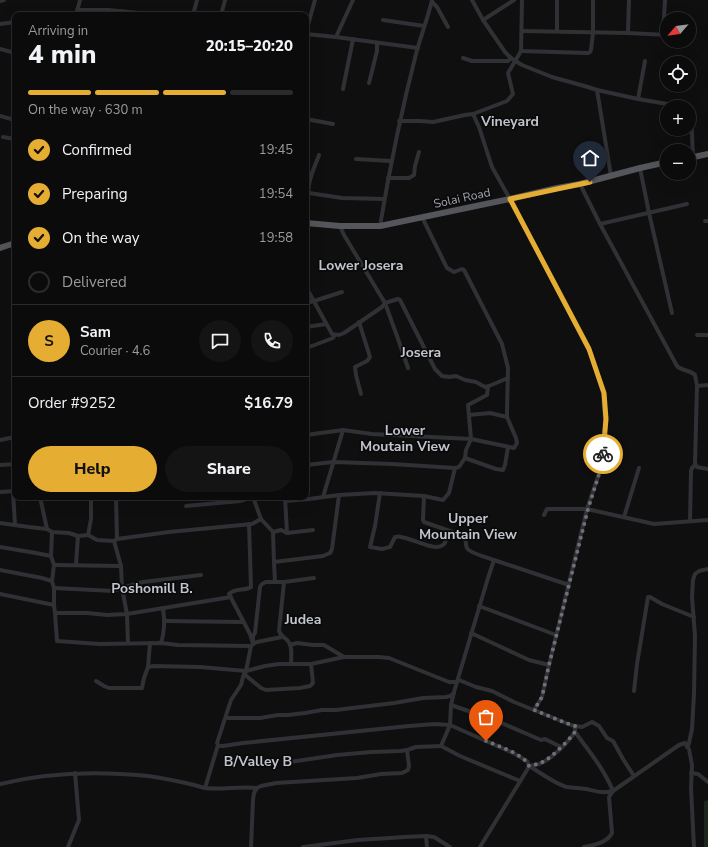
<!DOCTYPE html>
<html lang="en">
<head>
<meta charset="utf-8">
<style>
  :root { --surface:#0b0b0c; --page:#141415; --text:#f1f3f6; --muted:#9a9b9d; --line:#2b2b2d; --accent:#e5ad32 }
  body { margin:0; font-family:"Nunito Sans",sans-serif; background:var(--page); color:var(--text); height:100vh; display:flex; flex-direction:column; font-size:15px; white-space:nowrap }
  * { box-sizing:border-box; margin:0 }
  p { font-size:13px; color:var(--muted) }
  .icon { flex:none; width:22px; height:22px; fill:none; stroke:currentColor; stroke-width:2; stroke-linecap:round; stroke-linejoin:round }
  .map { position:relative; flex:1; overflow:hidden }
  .side { position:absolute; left:12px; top:12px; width:297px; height:488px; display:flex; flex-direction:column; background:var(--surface); border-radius:8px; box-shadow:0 4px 16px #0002,0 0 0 1px var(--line) }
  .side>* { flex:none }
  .needle { width:26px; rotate:242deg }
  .controls { position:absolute; left:660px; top:12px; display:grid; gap:8px }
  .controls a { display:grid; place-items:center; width:36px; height:36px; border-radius:50%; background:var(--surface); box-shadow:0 4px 16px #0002,0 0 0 1px var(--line); font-size:20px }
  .pin { position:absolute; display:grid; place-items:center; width:34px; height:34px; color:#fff; margin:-41px -17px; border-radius:50% 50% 50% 0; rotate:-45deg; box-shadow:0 0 4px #0007 }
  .pin .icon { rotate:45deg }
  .courier { position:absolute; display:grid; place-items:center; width:40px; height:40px; margin:-20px; border:3px solid #e5ad32; border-radius:50%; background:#fff; color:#222; box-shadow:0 1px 5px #0007 }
  .overview em { font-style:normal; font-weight:800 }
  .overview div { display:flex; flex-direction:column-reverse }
  .overview { display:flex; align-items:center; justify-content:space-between; height:68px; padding:0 16px }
  h1 { font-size:26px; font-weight:800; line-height:30px }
  .bar { display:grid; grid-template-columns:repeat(4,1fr); gap:6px 4px; align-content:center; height:48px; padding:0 16px }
  .bar i { height:5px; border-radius:3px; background:var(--line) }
  .bar .active { background:var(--accent) }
  .bar p { grid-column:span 4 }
  .line { display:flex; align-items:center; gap:10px; padding:0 16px; border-top:1px solid var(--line) }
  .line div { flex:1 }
  .round { display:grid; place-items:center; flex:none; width:42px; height:42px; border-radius:21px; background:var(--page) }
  ol { padding:0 16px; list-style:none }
  li { display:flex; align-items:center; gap:12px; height:44px }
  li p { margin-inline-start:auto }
  li .icon { padding:4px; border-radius:50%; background:var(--accent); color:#111; stroke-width:4 }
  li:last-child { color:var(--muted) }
  li i { width:22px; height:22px; border:2px solid var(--line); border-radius:50% }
  .primary-button { display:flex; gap:8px; margin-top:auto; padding:8px 16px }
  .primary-button a { flex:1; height:46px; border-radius:24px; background:var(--accent); color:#111; font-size:16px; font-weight:800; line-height:46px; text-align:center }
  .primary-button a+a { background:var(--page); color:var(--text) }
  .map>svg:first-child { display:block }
</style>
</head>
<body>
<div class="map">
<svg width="708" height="847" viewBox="0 0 708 847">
  <rect width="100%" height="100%" fill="#0f0f10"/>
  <path fill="#1e241e" d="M708 800V847H704V801Z"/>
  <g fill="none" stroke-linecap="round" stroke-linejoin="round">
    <g stroke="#303135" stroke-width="4">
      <path d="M472 0 483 20 505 52 511 58 522 65 552 77 588 87 597 90 638 99 685 107"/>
      <path d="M522 0 521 51 588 53 590 52 591 50 593 33V0"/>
      <path d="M0 1 4 0"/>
      <path d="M432 2 437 7 448 27"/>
      <path d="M77 10H108L160 15"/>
      <path d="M76 15 80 0"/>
      <path d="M193 15 197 0"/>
      <path d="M221 15 225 0"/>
      <path d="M383 20 424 26"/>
      <path d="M483 20 514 0"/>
      <path d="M0 24 15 22"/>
      <path d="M522 31 628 33 667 35"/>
      <path d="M557 31V0"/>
      <path d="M306 32 315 0"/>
      <path d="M628 33 629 0"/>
      <path d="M306 34 336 37 418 48"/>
      <path d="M663 35 665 0"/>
      <path d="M336 37 353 0"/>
      <path d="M0 49 15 53"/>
      <path d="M463 58 472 61H508L511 58"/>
      <path d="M369 83 377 51V43"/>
      <path d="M343 89 353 39"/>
      <path d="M597 90 611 176"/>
      <path d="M638 99 645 61"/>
      <path d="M689 109 691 112 693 157"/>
      <path d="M473 114 507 101 513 94 508 73 521 51"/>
      <path d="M0 116 15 120"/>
      <path d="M306 119 333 124"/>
      <path d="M399 121H420L433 122 465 115 473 114 479 127 492 167 510 199 589 349 603 393 605 419 604 444 601 468 587 509 549 665 542 697 534 710"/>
      <path d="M3 137 15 139"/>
      <path d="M319 155C316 164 306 184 309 193L342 198 384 199"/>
      <path d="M356 159 391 161"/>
      <path d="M640 168 649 213 672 313"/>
      <path d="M388 178H409L414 175 415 166 419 152"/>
      <path d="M580 184 600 224 677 366C682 371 690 370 695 375L697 386 695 463 697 467 708 469"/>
      <path d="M705 221H708"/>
      <path d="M600 224 687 204"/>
      <path d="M340 226 344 235 385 303 397 336 408 368"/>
      <path d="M380 226C390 166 402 108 417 50 422 33 428 17 432 0"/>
      <path d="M306 287 332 334 339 335 344 333 382 307 385 303 398 299 400 300 435 369 442 376 449 377 456 376 465 380 476 382 485 387 489 386 508 378"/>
      <path d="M306 303 314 301 342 292"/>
      <path d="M359 322 370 357 367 361 355 367 356 375 361 394"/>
      <path d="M306 327 326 324"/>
      <path d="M697 335H708"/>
      <path d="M306 347 312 346 333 338 335 335"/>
      <path d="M697 386 708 385"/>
      <path d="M469 415 490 413 507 417"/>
      <path d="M306 435 343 430 372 434 471 439 468 405 487 395 488 387"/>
      <path d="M0 440 15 437"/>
      <path d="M465 458 496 469 503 470 505 465 508 447"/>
      <path d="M0 465 15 464"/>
      <path d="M306 465 333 462 392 464 455 468 459 467 465 458 466 450 471 439 514 448 517 443 516 438 507 417V410L508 368 502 344 464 270 462 269 454 272 447 268 422 217"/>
      <path d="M13 491 15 525"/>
      <path d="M0 492 15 491"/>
      <path d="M380 493 375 526 370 547 382 549 390 547 395 537C397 537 399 536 401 537 411 538 435 552 443 545 447 542 447 535 448 531"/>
      <path d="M40 497 47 529"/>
      <path d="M116 497 117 539"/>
      <path d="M253 497 261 519 273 532 274 562 275 582"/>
      <path d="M285 497 287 533"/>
      <path d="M323 497 343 430"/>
      <path d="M285 501 309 499 339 495 375 493 424 496 443 500 449 493 455 468"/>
      <path d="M186 506 240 501 253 497"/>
      <path d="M544 515 547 509H587L654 524 708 520"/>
      <path d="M624 517 639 468"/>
      <path d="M690 521 691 471 692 468 695 465"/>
      <path d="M0 523 29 527 47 529 52 532 69 533 78 536 88 535 97 540 114 541 117 539 169 532 252 524 261 519"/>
      <path d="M249 524 251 587C245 591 235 588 229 594L250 634 253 644 251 646 246 671 243 677 241 685 231 700 217 743 219 746H223L243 743 409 726 435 724 450 725 513 753 527 761 529 766C538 771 557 785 567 787 573 788 580 788 586 789 595 791 604 794 613 791L679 745 685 743 689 749 692 765 691 788 694 847"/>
      <path d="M52 532 51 556 54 565 52 581 54 588V605L55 613 57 641 100 644 161 643 178 645 251 646"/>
      <path d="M273 532 281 530 287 533 313 530"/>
      <path d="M88 535 91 519V497"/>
      <path d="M114 541 121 566 122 588 127 614 128 643"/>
      <path d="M0 547 36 553 51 556"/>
      <path d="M494 560 569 585"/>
      <path d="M274 562 323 556 330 553 332 549 339 495"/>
      <path d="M76 564 78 536"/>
      <path d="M54 565 121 566"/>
      <path d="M0 570 42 578 52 581"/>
      <path d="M284 582 279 631C281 637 285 637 288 641 293 647 291 657 291 664"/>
      <path d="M54 588 113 591 122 588 143 582 201 575"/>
      <path d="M0 594 54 605"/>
      <path d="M479 606 556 635"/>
      <path d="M55 613H87L107 615 127 614 231 597"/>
      <path d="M165 621 243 622"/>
      <path d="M471 633 529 660 549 665"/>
      <path d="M282 637 257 642 253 644V636L255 633 260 587 262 584 266 582H284L314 578"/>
      <path d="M161 643C165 631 165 621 163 608"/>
      <path d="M290 645 297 643 313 645H324L344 657"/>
      <path d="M148 667 154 666 200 667 246 671 265 666 279 664H311L344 657H379L389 658 449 682H456L459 680 476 687 492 691 514 702 571 725 575 726V732C568 742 551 760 539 764 536 765 532 765 529 766"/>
      <path d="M244 674 261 688 266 690 300 688 310 686 313 683 311 664"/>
      <path d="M96 681 104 686 109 688H142L144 678 148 667 150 643"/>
      <path d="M634 691 637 664 648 597H650L662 604 694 617"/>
      <path d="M451 705 497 721 541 740 545 739 561 747"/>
      <path d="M226 718H260L278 715H288L305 713 322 710H336L394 703 423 698 446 697 450 696 454 693"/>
      <path d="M575 726 582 727 592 722 599 726 607 738 613 741 623 759 634 776"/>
      <path d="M575 732C589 751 604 769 613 791L609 797 612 833C607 843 594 845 584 847"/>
      <path d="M441 746 460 756 520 781"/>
      <path d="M687 747 689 743 692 729 694 694 695 636 692 597 693 580 695 574 699 571 708 569"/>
      <path d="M290 762 337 755 371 752 400 751 407 750 416 747 441 746 450 725 451 705 454 692 488 578 494 560C489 558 469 553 467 548 465 545 467 541 464 536L424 522 423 520 424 496"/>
      <path d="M691 773 698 774 708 782"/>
      <path d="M0 784C48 772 99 771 148 776 162 778 177 781 190 784 195 785 200 787 205 788 222 790 240 786 257 788"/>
      <path d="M205 788 218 745"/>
      <path d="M426 836 427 847"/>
      <path d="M68 847 79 820 75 773"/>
      <path d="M251 847 253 800 254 793 257 788 261 786 276 783 357 778 381 774 402 773 408 770 409 766 407 750"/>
      <path d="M303 847 358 840 405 837 426 836 434 837 450 847"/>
      <path d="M480 847 527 770 529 766"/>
    </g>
    <g stroke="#54565c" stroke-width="6">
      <path d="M689 158 708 154"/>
      <path d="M306 223 340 226H380L510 199 557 188 580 184 640 168 667 162"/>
      <path d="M0 248 15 243"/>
    </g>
  </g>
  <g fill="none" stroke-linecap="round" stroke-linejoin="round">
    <path stroke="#6e7078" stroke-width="4" stroke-dasharray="0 7.2" d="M486 741C498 746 524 754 529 766 532 765 535 765 538 764 550 760 567 742 575 732V726L571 725 534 710 542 697 549 665 588 509 601 468 603 454"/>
    <path stroke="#e5ad32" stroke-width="5" d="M590 182 510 199 589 349 604 393 606 419 603 454"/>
  </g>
  <g text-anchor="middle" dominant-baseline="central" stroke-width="3.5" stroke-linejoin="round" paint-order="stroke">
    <g font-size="12" fill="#a1a5b0" stroke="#0a0a0b">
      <text transform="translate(462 198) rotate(-12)">Solai Road</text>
    </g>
    <g font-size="14" font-weight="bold" fill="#c1c4cd" stroke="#0a0a0b">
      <text x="510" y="121">Vineyard</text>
      <text x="361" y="265">Lower Josera</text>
      <text x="421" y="352">Josera</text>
      <text x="405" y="430">Lower<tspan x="405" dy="16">Moutain View</tspan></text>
      <text x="468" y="518">Upper<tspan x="468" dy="16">Mountain View</tspan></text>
      <text x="152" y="588">Poshomill B.</text>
      <text x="303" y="619">Judea</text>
      <text x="258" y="761">B/Valley B</text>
    </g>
  </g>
</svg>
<div class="controls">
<a><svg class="needle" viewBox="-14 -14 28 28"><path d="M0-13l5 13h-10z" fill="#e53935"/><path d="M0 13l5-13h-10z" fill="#9a9b9d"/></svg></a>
<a><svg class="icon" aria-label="locate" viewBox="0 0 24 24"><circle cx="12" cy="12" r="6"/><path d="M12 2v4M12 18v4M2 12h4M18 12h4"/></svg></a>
<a>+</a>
<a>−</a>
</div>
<div class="pin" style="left:486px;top:741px;background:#ea580c"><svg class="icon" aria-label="bag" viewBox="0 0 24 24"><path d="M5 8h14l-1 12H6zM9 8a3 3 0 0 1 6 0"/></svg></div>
<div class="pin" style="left:590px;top:182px;background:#1f2937"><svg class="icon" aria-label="home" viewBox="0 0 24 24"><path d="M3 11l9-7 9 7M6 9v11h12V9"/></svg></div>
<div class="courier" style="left:603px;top:454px"><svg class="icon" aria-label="bike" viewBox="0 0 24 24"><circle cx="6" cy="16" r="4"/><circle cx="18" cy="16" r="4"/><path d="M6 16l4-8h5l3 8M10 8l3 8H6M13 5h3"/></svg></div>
<section class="side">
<div class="overview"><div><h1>4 min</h1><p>Arriving in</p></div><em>20:15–20:20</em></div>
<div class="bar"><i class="active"></i><i class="active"></i><i class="active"></i><i></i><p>On the way · 630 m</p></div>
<ol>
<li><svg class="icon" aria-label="check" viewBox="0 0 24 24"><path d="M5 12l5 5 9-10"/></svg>Confirmed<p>19:45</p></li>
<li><svg class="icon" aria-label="check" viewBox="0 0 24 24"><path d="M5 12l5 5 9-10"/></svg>Preparing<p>19:54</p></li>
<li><svg class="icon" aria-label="check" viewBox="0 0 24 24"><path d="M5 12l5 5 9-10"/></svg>On the way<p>19:58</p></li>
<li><i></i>Delivered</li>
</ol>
<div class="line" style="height:72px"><b class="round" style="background:var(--accent);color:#111">S</b><div><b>Sam</b><p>Courier · 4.6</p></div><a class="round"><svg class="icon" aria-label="chat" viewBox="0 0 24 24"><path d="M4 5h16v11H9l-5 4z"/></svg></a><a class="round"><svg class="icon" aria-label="phone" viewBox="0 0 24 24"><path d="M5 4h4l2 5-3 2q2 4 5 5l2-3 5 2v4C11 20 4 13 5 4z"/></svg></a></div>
<div class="line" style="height:52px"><div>Order #9252</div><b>$16.79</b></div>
<div class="primary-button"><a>Help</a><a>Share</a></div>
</section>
</div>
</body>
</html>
